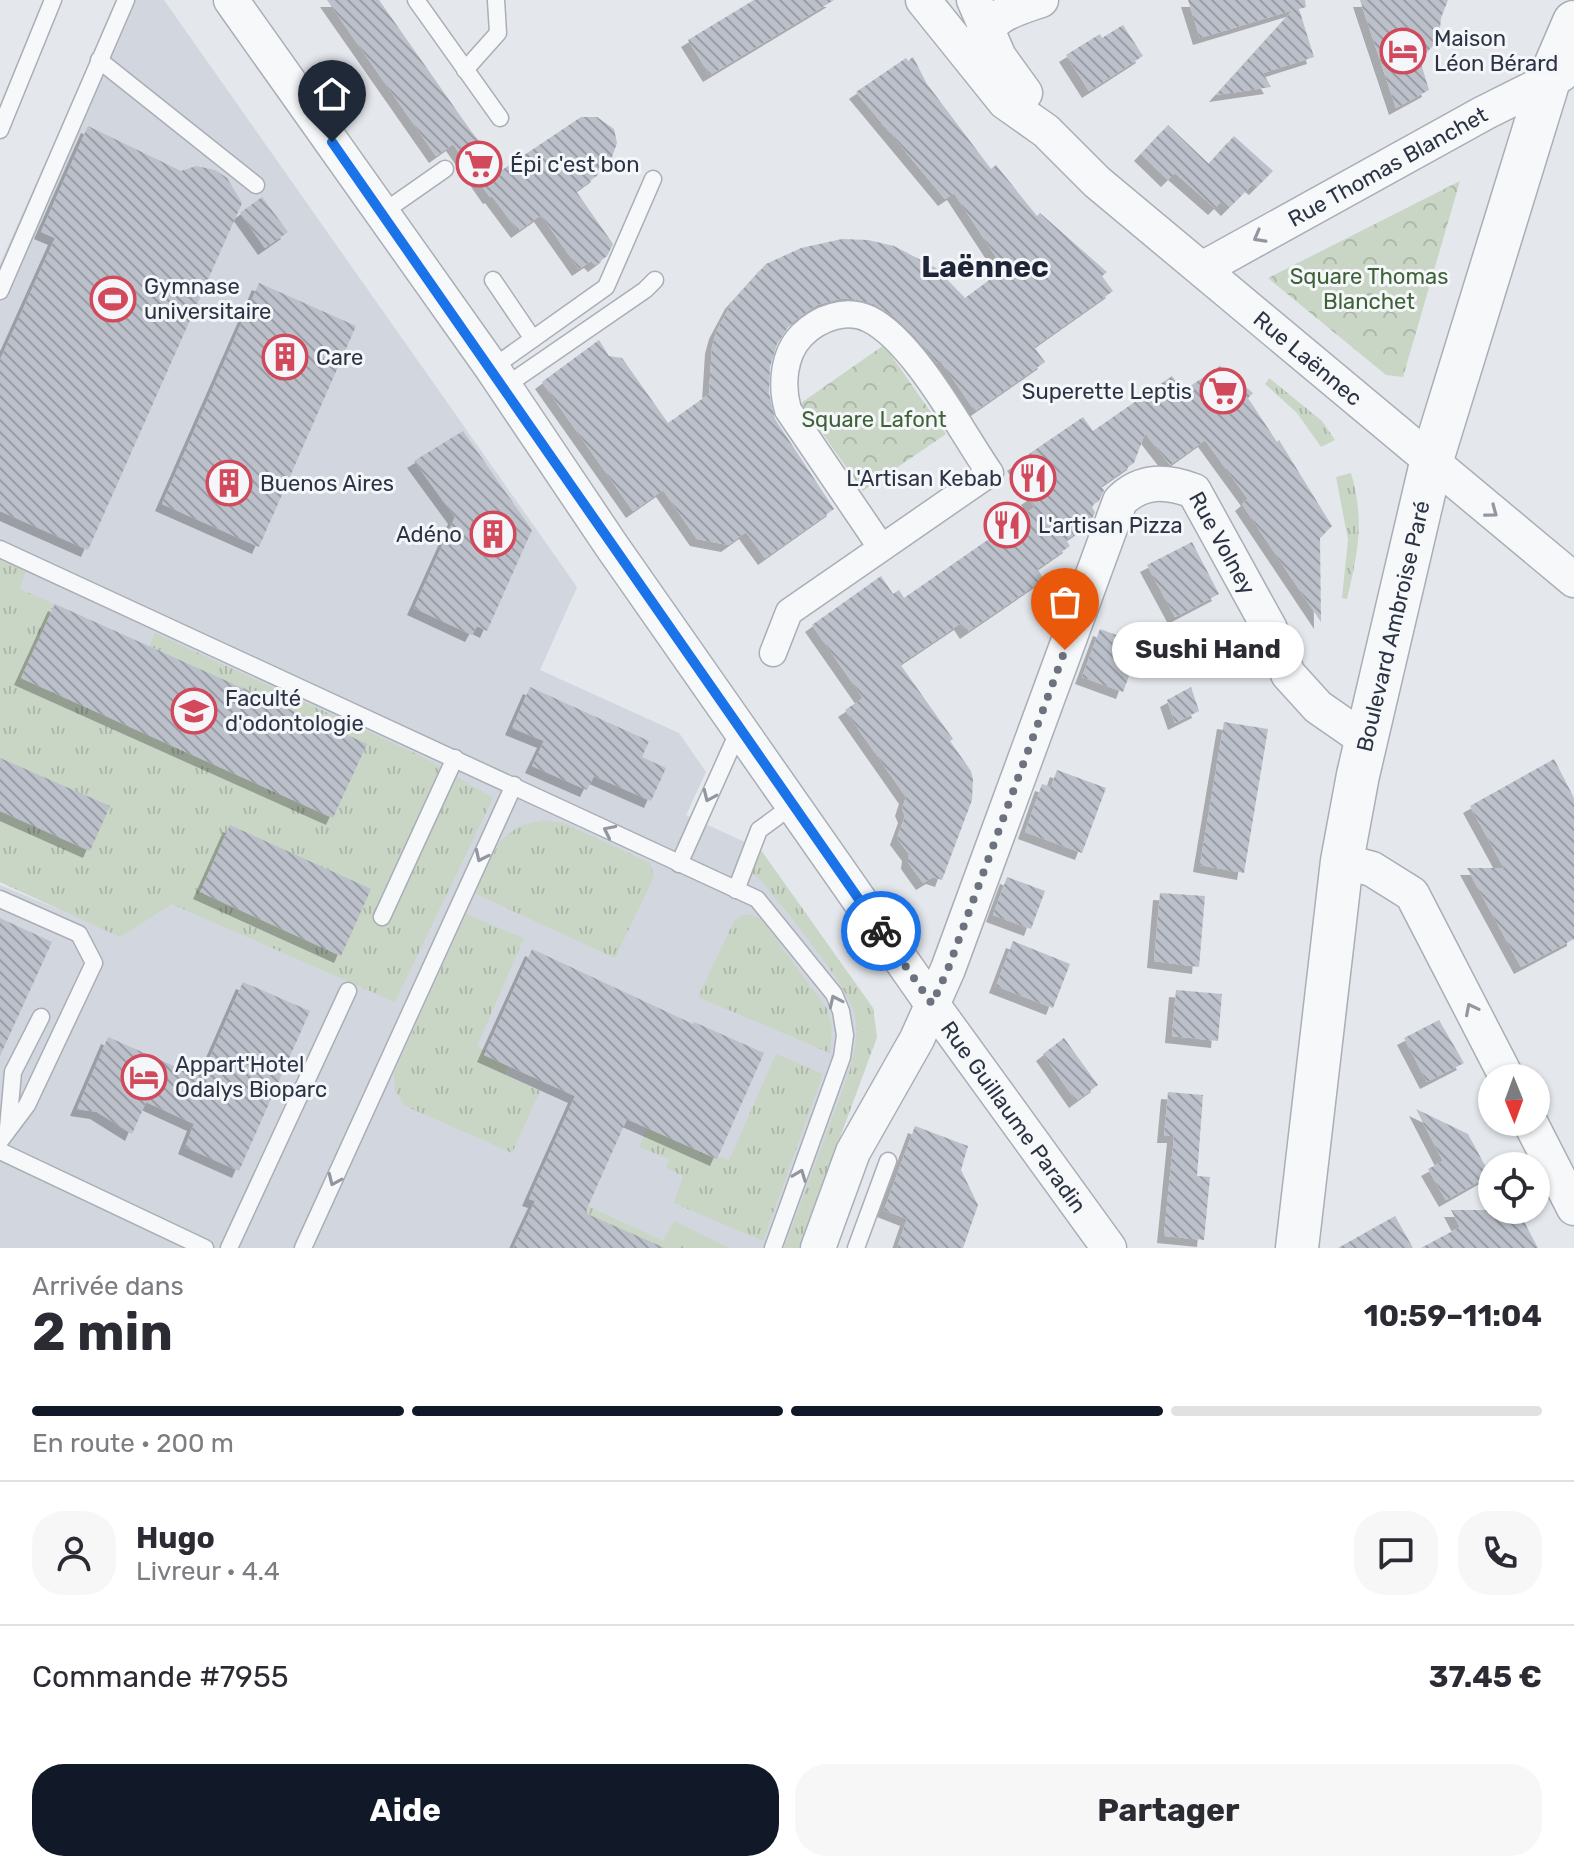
<!DOCTYPE html>
<html lang="fr">
<head>
<meta charset="utf-8">
<style>
  :root { --surface:#fff; --page:#f7f7f7; --text:#2b2b33; --muted:#7c7c81; --line:#e1e1e2; --accent:#111827 }
  body { margin:0; font-family:Rubik,sans-serif; background:var(--page); color:var(--text); height:100vh; display:flex; flex-direction:column; font-size:30px; white-space:nowrap }
  * { box-sizing:border-box; margin:0 }
  p { font-size:26px; color:var(--muted) }
  .icon { flex:none; width:44px; height:44px; fill:none; stroke:currentColor; stroke-width:2; stroke-linecap:round; stroke-linejoin:round }
  .map { position:relative; height:1248px; overflow:hidden }
  .side { display:flex; flex-direction:column; background:var(--surface); flex:1 }
  .side>* { flex:none }
  .needle { width:52px; rotate:179deg }
  .buttons { position:absolute; left:1478px; top:1064px; display:grid; gap:16px }
  .buttons a { display:grid; place-items:center; width:72px; height:72px; border-radius:50%; background:var(--surface); box-shadow:0 2px 6px #0004; font-size:40px }
  .pin { position:absolute; display:grid; place-items:center; width:68px; height:68px; color:#fff; margin:-82px -34px; border-radius:50% 50% 50% 0; rotate:-45deg; box-shadow:0 0 8px #0007 }
  .pin .icon { rotate:45deg }
  .courier { position:absolute; display:grid; place-items:center; width:80px; height:80px; margin:-40px; border:6px solid #1a73e8; border-radius:50%; background:#fff; color:#222; box-shadow:0 2px 10px #0007 }
  .bubble { position:absolute; height:56px; border-radius:28px; background:var(--surface); box-shadow:0 2px 6px #0004; font-size:26px; font-weight:700; line-height:56px; text-align:center }
  .summary em { font-style:normal; font-weight:700 }
  .summary div { display:flex; flex-direction:column-reverse }
  .summary { display:flex; align-items:center; justify-content:space-between; height:136px; padding:0 32px }
  h1 { font-size:52px; font-weight:700; line-height:60px }
  .bar { display:grid; grid-template-columns:repeat(4,1fr); gap:12px 8px; align-content:center; height:96px; padding:0 32px }
  .bar i { height:10px; border-radius:6px; background:var(--line) }
  .bar .active { background:var(--accent) }
  .bar p { grid-column:span 4 }
  .line { display:flex; align-items:center; gap:20px; padding:0 32px; border-top:2px solid var(--line) }
  .line div { flex:1 }
  .round { display:grid; place-items:center; flex:none; width:84px; height:84px; border-radius:32px; background:var(--page) }
  .primary-button { display:flex; gap:16px; margin-top:auto; padding:16px 32px }
  .primary-button a { flex:1; height:92px; border-radius:32px; background:var(--accent); color:#fff; font-size:32px; font-weight:700; line-height:92px; text-align:center }
  .primary-button a+a { background:var(--page); color:var(--text) }
  .map>svg:first-child { display:block }
</style>
</head>
<body>
<div class="map">
<svg width="1574" height="1248" viewBox="0 0 1574 1248">
  <defs>
    <pattern id="grass-tufts" width="24" height="20" patternUnits="userSpaceOnUse" patternTransform="scale(2)"><rect width="24" height="20" fill="#c9d6c5"/><path d="M3 7l-1-3M5 7V3M7 7l1-3M15 17l-1-3M17 17v-4M19 17l1-3" fill="none" stroke="#adb8ab"/></pattern>
    <pattern id="park-crowns" width="20" height="18" patternUnits="userSpaceOnUse" patternTransform="scale(2)"><rect width="20" height="18" fill="#c9d6c5"/><path d="M2 6a3 3 0 1 1 6 0M12 15a3 3 0 1 1 6 0" fill="none" stroke="#adb8ab"/></pattern>
    <pattern id="building-back-hatch" width="6" height="6" patternUnits="userSpaceOnUse" patternTransform="scale(2)"><rect width="6" height="6" fill="#bbc0ca"/><path d="M-1 5l2 2M0 0l6 6M5-1l2 2" fill="none" stroke="#989da6"/></pattern>
    <filter id="shadow"><feDropShadow dx="-7" dy="7" stdDeviation="0" flood-color="#0004"/></filter>
  </defs>
  <rect width="100%" height="100%" fill="#e4e7ec"/>
  <path fill="#d2d6de" d="M118 0H164L577 587 540 670 679 733 706 772 686 815 760 849 873 1008 877 1037 799 1248H0V885L70 914 0 882V264Z"/>
  <g fill="url(#grass-tufts)">
    <path d="M1269 378 1322 421 1335 440 1321 447 1297 413 1265 384Z"/>
    <path d="M1351 473C1365 521 1358 552 1347 599L1342 598 1348 540 1336 477Z"/>
    <path d="M0 560 26 571 20 589 55 604 22 678 333 818 366 744 149 646 155 633 425 758 493 798 395 1002 172 904 120 937 0 882Z"/>
    <path d="M544 820 564 823 650 863 654 877 615 958 474 893 500 841 519 826Z"/>
    <path d="M760 849 873 1008 877 1037 799 1248H784L850 1070C854 1052 859 1034 855 1015 846 981 784 910 760 879L752 873Z"/>
    <path d="M466 914 524 938 477 1046 508 1065 505 1075 540 1091 512 1153 405 1106 395 1091 394 1073Z"/>
    <path d="M742 915H752L762 920 827 1009 832 1028 830 1053 698 997 734 921Z"/>
    <path d="M776 1054 823 1074 763 1241 674 1203 683 1176 666 1168 669 1159 639 1147 647 1128 716 1159 718 1156 729 1160Z"/>
    <path d="M588 1206 663 1241 674 1221 729 1248H593L557 1211Z"/>
  </g>
  <g fill="url(#park-crowns)">
    <path d="M1460 181 1403 377 1386 375 1268 278Z"/>
    <path d="M884 345 946 434 863 491 801 403Z"/>
  </g>
  <g fill="url(#building-back-hatch)" filter="url(#shadow)">
    <path d="M327 0H379L471 131 502 170 581 117H597L614 129 617 143 612 157 597 171 598 175 576 191 613 244 607 256 595 265 591 261 579 269 541 215 518 231 492 196 490 197 453 144 436 156Z"/>
    <path d="M754 0H834L710 75 688 40Z"/>
    <path d="M1188 0H1305L1306 7 1299 9 1314 57 1263 73 1271 87 1216 95 1293 10 1200 38Z"/>
    <path d="M1360 0H1448L1441 18 1439 39 1420 60 1429 90 1396 108Z"/>
    <path d="M1123 25 1143 56 1089 91 1066 55 1100 34 1102 38Z"/>
    <path d="M913 57 927 84 991 169 996 165 1037 216 1040 213 1107 272 1102 276 1113 291 1034 347 1045 362 975 411 940 360 937 363 915 336 895 317 874 304 854 299H839L817 305 791 323 777 344 770 367 769 393 775 419 834 509 765 558 746 532 728 545 697 539 663 490 633 511 542 382 599 340 609 356 622 358 668 423 709 394 712 347 716 332 732 302 766 264 801 248 842 239 868 240 894 246 936 268 965 298 1004 269 954 193 945 199 856 92 906 58 908 61Z"/>
    <path d="M1168 125 1209 164 1234 136 1273 171 1256 188 1252 185 1228 209 1221 202 1215 208 1175 173 1168 180 1141 154Z"/>
    <path d="M88 126 181 171 196 166 215 170 227 178 242 203 88 550 0 511V360L55 238 41 232Z"/>
    <path d="M262 197 288 232 265 248 240 213Z"/>
    <path d="M259 283 356 326 259 547 162 504Z"/>
    <path d="M1220 366 1253 393 1248 398 1277 442 1279 440 1332 526 1320 538 1321 622 1242 504 1248 499 1205 440 1170 465 1145 433 1134 463 1101 486 1104 490 1099 501 1091 506 1095 512 1090 523 1066 540 1070 546 1037 569 1044 579 967 632 961 623 900 664 953 739 950 741 971 771 973 779 972 800 942 880 933 877 923 883 908 862 909 854 897 838 905 816 902 809 906 797 845 710 863 698 812 625 881 576 893 594 899 590 904 598 1035 507 1028 498 1034 494 1014 464 1083 417 1093 431 1172 376 1183 391Z"/>
    <path d="M463 431 532 530 487 631 477 626 472 635 414 608 455 517 414 461Z"/>
    <path d="M1192 542 1219 594 1175 617 1147 565Z"/>
    <path d="M55 604 367 744 333 818 21 678Z"/>
    <path d="M1100 629 1141 644 1123 692 1082 677Z"/>
    <path d="M530 687 649 741 642 757 666 768 651 801 594 776 587 790 532 766 544 741 512 728Z"/>
    <path d="M1191 687 1199 711 1175 723 1167 700Z"/>
    <path d="M1224 722 1268 729 1244 873 1200 865Z"/>
    <path d="M0 758 110 806 90 851 0 811Z"/>
    <path d="M1554 759 1574 798V939L1521 967 1467 868H1504L1470 806Z"/>
    <path d="M1057 770 1106 788 1082 853 1025 832 1042 784 1051 787Z"/>
    <path d="M230 825 371 889 341 956 200 892Z"/>
    <path d="M1007 877 1045 891 1031 929 993 915Z"/>
    <path d="M1160 893 1205 896 1199 967 1154 961Z"/>
    <path d="M0 918 52 942 0 1056Z"/>
    <path d="M1013 941 1070 964 1053 1008 996 986Z"/>
    <path d="M532 949 693 1024 694 1022 764 1053 717 1159 627 1119 585 1213 665 1248H513L535 1201 529 1199 575 1096 484 1055Z"/>
    <path d="M243 982 310 1011 239 1171 185 1147 194 1124 146 1102 132 1134 97 1112 77 1109 108 1037 201 1078Z"/>
    <path d="M1176 990 1222 994 1218 1041 1172 1036Z"/>
    <path d="M1439 1020 1464 1063 1427 1082 1404 1038Z"/>
    <path d="M1064 1038 1098 1085 1076 1101 1043 1054Z"/>
    <path d="M1168 1092 1203 1095 1197 1176 1210 1177 1204 1240 1164 1236 1174 1136H1164Z"/>
    <path d="M1416 1109 1468 1134 1490 1175 1446 1200 1428 1169 1443 1161Z"/>
    <path d="M915 1126 968 1146 961 1170 978 1205 963 1248H897L907 1219 884 1210Z"/>
    <path d="M1451 1210H1518L1538 1248H1421L1460 1227Z"/>
    <path d="M1395 1216 1413 1248H1338Z"/>
  </g>
  <g fill="none" stroke-linecap="round" stroke-linejoin="round">
    <g stroke="#a9aeb7" stroke-width="19">
      <g id="service">
        <path d="M416 0 500 118"/>
        <path d="M99 60 256 185"/>
        <path d="M465 70 498 33 496 0"/>
        <path d="M0 130 53 0"/>
        <path d="M382 213 445 169"/>
        <path d="M493 280 533 339"/>
        <path d="M0 291 126 0"/>
        <path d="M492 368 606 287 653 179"/>
        <path d="M504 387 645 290 655 280"/>
        <path d="M0 549 757 899 834 994 841 1011 845 1035 842 1057 773 1248"/>
        <path d="M679 864 739 730"/>
        <path d="M736 890 759 830 793 805"/>
        <path d="M0 899 79 934 94 963 27 1105 0 1141"/>
        <path d="M382 917 455 758"/>
        <path d="M8 1128 13 1072 41 1017"/>
        <path d="M0 1151 205 1248"/>
        <path d="M229 1248 348 991"/>
        <path d="M303 1248 514 785"/>
        <path d="M856 1248 888 1161"/>
      </g>
    </g>
    <g stroke="#a9aeb7" stroke-width="29">
      <path id="pedestrian" d="M773 653 789 612 990 473C961 431 914 341 869 319 846 308 819 318 802 335 783 354 781 386 788 410L881 547"/>
    </g>
    <g stroke="#a9aeb7" stroke-width="37">
      <g id="minor">
        <path id="s1" d="M231 0 492 368 611 545 932 1004 1109 1248"/>
        <path id="s2" d="M923 0 1005 102 1046 131 1097 182 1574 580"/>
        <path d="M974 0 999 57 1025 93"/>
        <path d="M976 46C992 15 1008 11 1041 0"/>
        <path id="s3" d="M1202 269 1484 113 1562 74"/>
        <path d="M1342 861 1372 869 1412 894 1507 1078"/>
        <path d="M1530 1122 1574 1208"/>
        <path id="s4" d="M818 1248 853 1152 917 1039 948 969 1120 501C1142 479 1167 481 1194 491L1270 629 1288 674 1318 707 1367 741"/>
      </g>
    </g>
    <g stroke="#a9aeb7" stroke-width="45">
      <g id="tertiary">
        <path id="s5" d="M1297 1248 1342 861 1358 775 1431 463 1549 80 1574 22"/>
      </g>
    </g>
    <use href="#service" stroke="#f7f8fa" stroke-width="16"/>
    <use href="#pedestrian" stroke="#f7f8fa" stroke-width="26"/>
    <use href="#minor" stroke="#f7f8fa" stroke-width="34"/>
    <use href="#tertiary" stroke="#f7f8fa" stroke-width="42"/>
  </g>
  <defs><path id="oneway-chevron" d="M-2-3.5L2.5 0L-2 3.5" fill="none" stroke-width="1.6" stroke-linecap="round" stroke-linejoin="round" transform="scale(2)"/></defs>
  <g stroke="#9196a0">
    <use href="#oneway-chevron" transform="translate(1259 237) rotate(151)"/>
    <use href="#oneway-chevron" transform="translate(1492 512) rotate(37)"/>
    <use href="#oneway-chevron" transform="translate(709 796) rotate(114)"/>
    <use href="#oneway-chevron" transform="translate(609 831) rotate(-154)"/>
    <use href="#oneway-chevron" transform="translate(481 856) rotate(115)"/>
    <use href="#oneway-chevron" transform="translate(835 1001) rotate(-115)"/>
    <use href="#oneway-chevron" transform="translate(1471 1009) rotate(-117)"/>
    <use href="#oneway-chevron" transform="translate(800 1175) rotate(-69)"/>
    <use href="#oneway-chevron" transform="translate(334 1180) rotate(114)"/>
  </g>
  <g fill="none" stroke-linecap="round" stroke-linejoin="round">
    <path stroke="#6c737f" stroke-width="8" stroke-dasharray="0 14.4" d="M881 931 932 1004 948 969 1065 650"/>
    <path stroke="#1a73e8" stroke-width="10" d="M332 142 881 931"/>
  </g>
  <defs>
    <g id="hotel-ring" transform="scale(2.3)"><circle r="9.5" fill="#f4f6f9" stroke="#d1495b" stroke-width="1.5"/><path d="M-6-4.5h1.5V1H6V5H4.5V3h-9V5H-6ZM-4 0a1.8 1.8 0 1 1 3.6 0ZM.5 0V-2.5h3Q6-2.5 6 0Z" fill="#d1495b"/></g>
    <g id="supermarket-ring" transform="scale(2.3)"><circle r="9.5" fill="#f4f6f9" stroke="#d1495b" stroke-width="1.5"/><path d="M-6-5.5h2.5l.6 2H6L4.5 2H-2.5L-4.4-4H-6ZM-1.5 3.2a1.3 1.3 0 1 0 .1 0ZM3 3.2a1.3 1.3 0 1 0 .1 0Z" fill="#d1495b"/></g>
    <g id="stadium-ring" transform="scale(2.3)"><circle r="9.5" fill="#f4f6f9" stroke="#d1495b" stroke-width="1.5"/><path d="M0-5a6.5 5 0 1 0 0 10a6.5 5 0 1 0 0-10ZM-3.5-1.8h7v3.6h-7Z" fill="#d1495b"/></g>
    <g id="building-ring" transform="scale(2.3)"><circle r="9.5" fill="#f4f6f9" stroke="#d1495b" stroke-width="1.5"/><path d="M-4-6H4V6H1V3H-1V6H-4ZM-2.5-4.3h1.7v1.8h-1.7ZM.8-4.3h1.7v1.8H.8ZM-2.5-1h1.7V.8h-1.7ZM.8-1h1.7V.8H.8Z" fill="#d1495b"/></g>
    <g id="restaurant-ring" transform="scale(2.3)"><circle r="9.5" fill="#f4f6f9" stroke="#d1495b" stroke-width="1.5"/><path d="M-5-6h1v4h1v-4h1v4h1v-4h1v5L-1.5 .5V6h-2V.5L-5-1ZM5-6V6H3V1.5H1.5Q1.5-4 5-6Z" fill="#d1495b"/></g>
    <g id="university-ring" transform="scale(2.3)"><circle r="9.5" fill="#f4f6f9" stroke="#d1495b" stroke-width="1.5"/><path d="M0-5L7-2L0 1L-7-2ZM-4 1L0 2.5L4 1V4Q0 6-4 4Z" fill="#d1495b"/></g>
  </defs>
  <g fill-rule="evenodd">
    <use href="#hotel-ring" x="1403" y="51"/>
    <use href="#supermarket-ring" x="479" y="164"/>
    <use href="#stadium-ring" x="113" y="299"/>
    <use href="#building-ring" x="285" y="357"/>
    <use href="#supermarket-ring" x="1223" y="391"/>
    <use href="#restaurant-ring" x="1033" y="478"/>
    <use href="#building-ring" x="229" y="483"/>
    <use href="#restaurant-ring" x="1007" y="525"/>
    <use href="#building-ring" x="493" y="534"/>
    <use href="#university-ring" x="194" y="711"/>
    <use href="#hotel-ring" x="144" y="1077"/>
  </g>
  <g text-anchor="middle" dominant-baseline="central" stroke-width="6" stroke-linejoin="round" paint-order="stroke">
    <g font-size="22" fill="#2b3445" stroke="#f4f6f9" text-anchor="start">
      <text x="1434" y="38">Maison<tspan x="1434" dy="25">Léon Bérard</tspan></text>
      <text x="510" y="164">Épi c'est bon</text>
      <text x="144" y="286">Gymnase<tspan x="144" dy="25">universitaire</tspan></text>
      <text x="316" y="357">Care</text>
      <text x="1192" y="391" text-anchor="end">Superette Leptis</text>
      <text x="1002" y="478" text-anchor="end">L'Artisan Kebab</text>
      <text x="260" y="483">Buenos Aires</text>
      <text x="1038" y="525">L'artisan Pizza</text>
      <text x="462" y="534" text-anchor="end">Adéno</text>
      <text x="225" y="698">Faculté<tspan x="225" dy="25">d'odontologie</tspan></text>
      <text x="175" y="1064">Appart'Hotel<tspan x="175" dy="25">Odalys Bioparc</tspan></text>
    </g>
    <g font-size="22" fill="#2b3445" stroke="#f4f6f9">
      <text stroke="none"><textPath href="#s3" startOffset="212">Rue Thomas Blanchet</textPath></text>
      <text stroke="none"><textPath href="#s2" startOffset="528">Rue Laënnec</textPath></text>
      <text stroke="none"><textPath href="#s4" startOffset="946">Rue Volney</textPath></text>
      <text stroke="none"><textPath href="#s5" startOffset="630">Boulevard Ambroise Paré</textPath></text>
      <text stroke="none"><textPath href="#s1" startOffset="1364">Rue Guillaume Paradin</textPath></text>
    </g>
    <g font-size="22" fill="#3f6138" stroke="#f4f6f9">
      <text x="1369" y="276">Square Thomas<tspan x="1369" dy="25">Blanchet</tspan></text>
      <text x="874" y="419">Square Lafont</text>
    </g>
    <g font-size="30" font-weight="bold" fill="#1d2536" stroke="#f4f6f9">
      <text x="985" y="267">Laënnec</text>
    </g>
  </g>
</svg>
<div class="buttons">
<a><svg class="needle" viewBox="-14 -14 28 28"><path d="M0-13l5 13h-10z" fill="#e53935"/><path d="M0 13l5-13h-10z" fill="#7c7c81"/></svg></a>
<a><svg class="icon" aria-label="locate" viewBox="0 0 24 24"><circle cx="12" cy="12" r="6"/><path d="M12 2v4M12 18v4M2 12h4M18 12h4"/></svg></a>
</div>
<div class="pin" style="left:1065px;top:650px;background:#ea580c"><svg class="icon" aria-label="bag" viewBox="0 0 24 24"><path d="M5 8h14l-1 12H6zM9 8a3 3 0 0 1 6 0"/></svg></div>
<div class="pin" style="left:332px;top:142px;background:#1f2937"><svg class="icon" aria-label="home" viewBox="0 0 24 24"><path d="M3 11l9-7 9 7M6 9v11h12V9"/></svg></div>
<div class="courier" style="left:881px;top:931px"><svg class="icon" aria-label="bike" viewBox="0 0 24 24"><circle cx="6" cy="16" r="4"/><circle cx="18" cy="16" r="4"/><path d="M6 16l4-8h5l3 8M10 8l3 8H6M13 5h3"/></svg></div>
<div class="bubble" style="left:1112px;top:622px;width:192px">Sushi Hand</div>
</div>
<section class="side">
<div class="summary"><div><h1>2 min</h1><p>Arrivée dans</p></div><em>10:59–11:04</em></div>
<div class="bar"><i class="active"></i><i class="active"></i><i class="active"></i><i></i><p>En route · 200 m</p></div>
<div class="line" style="height:144px"><a class="round"><svg class="icon" aria-label="person" viewBox="0 0 24 24"><circle cx="12" cy="8" r="4"/><path d="M4 21q1-7 8-7t8 7"/></svg></a><div><b>Hugo</b><p>Livreur · 4.4</p></div><a class="round"><svg class="icon" aria-label="chat" viewBox="0 0 24 24"><path d="M4 5h16v11H9l-5 4z"/></svg></a><a class="round"><svg class="icon" aria-label="phone" viewBox="0 0 24 24"><path d="M5 4h4l2 5-3 2q2 4 5 5l2-3 5 2v4C11 20 4 13 5 4z"/></svg></a></div>
<div class="line" style="height:104px"><div>Commande #7955</div><b>37.45 €</b></div>
<div class="primary-button"><a>Aide</a><a>Partager</a></div>
</section>
</body>
</html>
